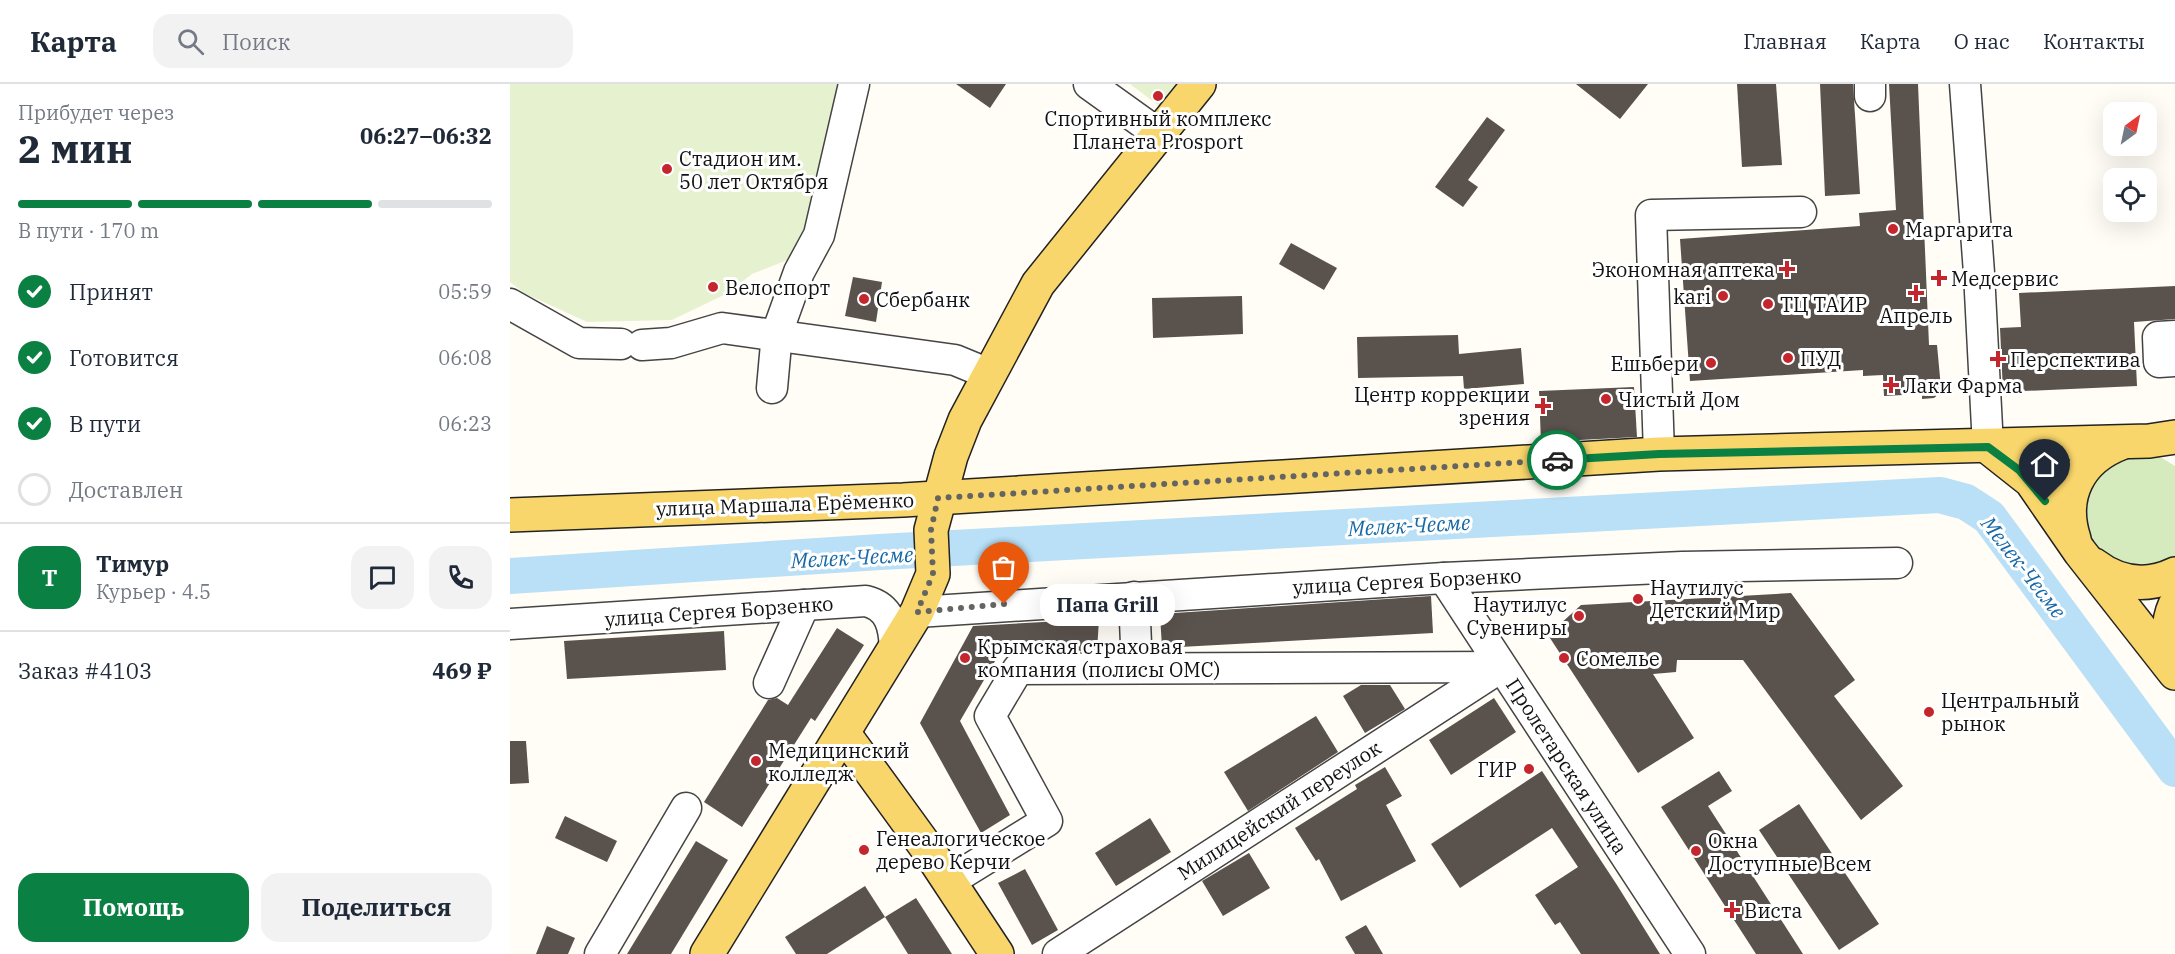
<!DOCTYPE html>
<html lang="ru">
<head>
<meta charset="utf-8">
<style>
  :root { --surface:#fff; --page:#f2f2f3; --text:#1f2937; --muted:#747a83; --line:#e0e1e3; --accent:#0b8043 }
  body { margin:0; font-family:"IBM Plex Serif",serif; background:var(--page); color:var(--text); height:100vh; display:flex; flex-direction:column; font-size:22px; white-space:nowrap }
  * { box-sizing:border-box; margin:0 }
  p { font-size:20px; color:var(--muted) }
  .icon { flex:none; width:33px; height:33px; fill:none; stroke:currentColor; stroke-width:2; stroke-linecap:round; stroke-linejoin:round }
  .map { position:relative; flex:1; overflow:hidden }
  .details { display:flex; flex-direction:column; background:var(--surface); width:510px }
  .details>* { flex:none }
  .needle { width:39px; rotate:33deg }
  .fabs { position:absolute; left:1593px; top:18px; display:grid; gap:12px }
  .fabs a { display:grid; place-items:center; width:54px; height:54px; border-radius:12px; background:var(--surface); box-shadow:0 6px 24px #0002; font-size:30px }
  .pin { position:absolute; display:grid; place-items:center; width:51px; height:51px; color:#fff; margin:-62px -26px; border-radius:50% 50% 50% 0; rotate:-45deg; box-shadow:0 0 6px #0007 }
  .pin .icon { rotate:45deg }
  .courier { position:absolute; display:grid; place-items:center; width:60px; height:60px; margin:-30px; border:4px solid #0b8043; border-radius:50%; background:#fff; color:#222; box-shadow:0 2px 8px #0007 }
  .bubble { position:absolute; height:42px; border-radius:18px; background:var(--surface); box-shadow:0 6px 24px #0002; font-size:20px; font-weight:800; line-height:42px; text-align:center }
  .head em { font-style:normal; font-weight:800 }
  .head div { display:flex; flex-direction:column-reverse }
  .head { display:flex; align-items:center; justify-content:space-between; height:102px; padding:0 18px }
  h1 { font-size:39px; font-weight:800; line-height:45px }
  .bar { display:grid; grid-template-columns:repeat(4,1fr); gap:9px 6px; align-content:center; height:72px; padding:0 18px }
  .bar i { height:8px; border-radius:4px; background:var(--line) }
  .bar .on { background:var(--accent) }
  .bar p { grid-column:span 4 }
  .line { display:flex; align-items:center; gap:15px; padding:0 18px; border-top:2px solid var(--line) }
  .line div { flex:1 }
  .round { display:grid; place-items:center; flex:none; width:63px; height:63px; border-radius:18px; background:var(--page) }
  ol { padding:0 18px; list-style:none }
  li { display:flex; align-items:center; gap:18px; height:66px }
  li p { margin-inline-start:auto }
  li .icon { padding:6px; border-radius:50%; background:var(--accent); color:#fff; stroke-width:4 }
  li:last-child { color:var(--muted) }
  li i { width:33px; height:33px; border:3px solid var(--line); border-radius:50% }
  .cta { display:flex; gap:12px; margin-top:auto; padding:12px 18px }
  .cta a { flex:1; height:69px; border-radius:18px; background:var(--accent); color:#fff; font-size:24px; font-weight:800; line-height:69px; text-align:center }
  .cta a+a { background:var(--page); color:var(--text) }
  header { display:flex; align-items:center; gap:36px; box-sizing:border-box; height:84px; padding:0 30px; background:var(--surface); border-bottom:2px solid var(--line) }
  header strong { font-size:28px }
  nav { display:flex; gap:33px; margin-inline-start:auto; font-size:21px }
  .search { width:420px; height:54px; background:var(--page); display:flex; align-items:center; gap:15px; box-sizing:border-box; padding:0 21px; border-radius:18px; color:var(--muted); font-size:22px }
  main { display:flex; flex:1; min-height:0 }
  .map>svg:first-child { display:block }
</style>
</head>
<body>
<header>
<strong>Карта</strong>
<div class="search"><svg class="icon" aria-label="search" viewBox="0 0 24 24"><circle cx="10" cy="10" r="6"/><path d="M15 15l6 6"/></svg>Поиск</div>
<nav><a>Главная</a><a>Карта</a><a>О нас</a><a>Контакты</a></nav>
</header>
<main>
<section class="details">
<div class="head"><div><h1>2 мин</h1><p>Прибудет через</p></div><em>06:27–06:32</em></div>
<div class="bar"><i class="on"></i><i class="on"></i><i class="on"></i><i></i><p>В пути · 170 m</p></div>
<ol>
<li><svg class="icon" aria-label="check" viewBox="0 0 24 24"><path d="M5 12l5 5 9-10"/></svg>Принят<p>05:59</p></li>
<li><svg class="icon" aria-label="check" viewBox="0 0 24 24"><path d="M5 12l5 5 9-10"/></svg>Готовится<p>06:08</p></li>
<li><svg class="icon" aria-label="check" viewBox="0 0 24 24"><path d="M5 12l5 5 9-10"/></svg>В пути<p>06:23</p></li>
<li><i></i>Доставлен</li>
</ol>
<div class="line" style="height:108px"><b class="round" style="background:var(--accent);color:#fff">Т</b><div><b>Тимур</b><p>Курьер · 4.5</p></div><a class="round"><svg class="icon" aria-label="chat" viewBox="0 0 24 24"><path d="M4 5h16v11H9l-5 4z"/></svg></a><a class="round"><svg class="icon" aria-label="phone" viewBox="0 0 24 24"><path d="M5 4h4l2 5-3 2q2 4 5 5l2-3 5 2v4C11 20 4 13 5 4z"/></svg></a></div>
<div class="line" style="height:78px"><div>Заказ #4103</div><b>469 ₽</b></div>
<div class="cta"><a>Помощь</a><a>Поделиться</a></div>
</section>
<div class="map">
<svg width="1665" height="870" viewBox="0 0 1665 870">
  <rect width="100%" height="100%" fill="#fffdf5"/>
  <path fill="#d5ebbd" d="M1632 369 1652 374 1665 382V476L1631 488 1583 466 1571 419 1599 378Z"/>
  <g fill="#e6f2cf">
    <path d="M0 0H334L293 170 242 190 218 209 162 236 77 238 14 209 0 198Z"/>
    <path d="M620 0H669L652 24Z"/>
  </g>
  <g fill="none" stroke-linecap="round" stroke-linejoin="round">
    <path stroke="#b9e0f7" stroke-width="36" d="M0 492 370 468 1430 411 1456 418 1479 433 1665 685"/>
  </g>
  <g fill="#5a524d">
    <path d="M446 0H496L480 24Z"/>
    <path d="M1066 0H1138L1110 35Z"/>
    <path d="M1227 0H1266L1272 81 1232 83Z"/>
    <path d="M1310 0H1343L1350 110 1315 112Z"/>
    <path d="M1379 0H1408L1419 261H1427L1431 304 1429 310 1424 314 1412 315V310L1374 312 1373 291 1353 292V286L1180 297 1170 155 1350 142 1349 129 1386 126Z"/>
    <path d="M977 33 995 46 958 96 968 103 953 123 925 103Z"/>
    <path d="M781 159 827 184 814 206 769 180Z"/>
    <path d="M343 193 372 198 366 238 335 232Z"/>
    <path d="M1665 202V235L1624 238 1627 302 1493 308 1490 244 1511 243 1509 209Z"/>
    <path d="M732 212 733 250 643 254 642 214Z"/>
    <path d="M948 251 949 270 1011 264 1014 300 954 305 953 292 848 294 847 253Z"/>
    <path d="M1124 303 1127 353 1031 358 1029 307Z"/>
    <path d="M1281 509 1345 596 1324 612 1393 702 1351 736 1233 576H1167L1166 588 1143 590 1184 654 1128 689 1038 551 1071 521Z"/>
    <path d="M921 512 923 549 652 564 650 530Z"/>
    <path d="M589 535 587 567 508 568 488 572 450 637 500 731 471 749 410 639 463 542Z"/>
    <path d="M327 544 354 561 305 637 301 634 232 743 194 718 258 616 267 614 278 621Z"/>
    <path d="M214 547 216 586 57 595 54 557Z"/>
    <path d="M851 601H880L895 625 855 649 833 612Z"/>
    <path d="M984 614 1006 648 941 691 919 656Z"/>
    <path d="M806 632 828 668 738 727 714 688Z"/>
    <path d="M0 657H16L19 699 0 700Z"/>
    <path d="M875 683 892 712 876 721 906 777 831 817 809 775 806 777 785 744 847 705 845 701Z"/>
    <path d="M1032 687 1107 801 1150 870H1071L1050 838 1045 841 1025 811 1068 783 1042 744 950 804 921 760Z"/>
    <path d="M1209 687 1222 707 1198 722 1293 870H1246L1151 723Z"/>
    <path d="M1289 720 1369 840 1329 866 1249 746Z"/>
    <path d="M55 732 107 757 97 778 45 754Z"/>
    <path d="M640 734 661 768 606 802 585 769Z"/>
    <path d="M186 757 218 776 161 870H117Z"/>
    <path d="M739 769 760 804 713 832 692 797Z"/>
    <path d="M515 785 548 846 522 861 488 799Z"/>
    <path d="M355 802 375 833 317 870H286L275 853Z"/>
    <path d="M406 814 442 870H398L375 833Z"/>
    <path d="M856 841 873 870H845L835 853Z"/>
    <path d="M37 842 65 854 58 870H26Z"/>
  </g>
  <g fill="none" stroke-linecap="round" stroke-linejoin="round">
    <g stroke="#444" stroke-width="33">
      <g id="minor">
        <path d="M579 0 650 51"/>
        <path d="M1360 0V12"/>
        <path d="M1455 0 1469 189 1478 363"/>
        <path d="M0 220 69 259 111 260"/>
        <path d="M1665 252 1648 253 1649 278 1665 277"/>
        <path d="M132 261 161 259 212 244 445 276 479 290"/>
        <path d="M262 304 267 249 289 188 309 151 344 0"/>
        <path d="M1149 370 1141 131 1291 128"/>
        <path d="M934 494 1180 870"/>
        <path d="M624 513 627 584"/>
        <path d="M407 528 934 494 1172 483 1387 479"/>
        <path d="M0 540 356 517C380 523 384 542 385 565"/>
        <path d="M259 599 294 521"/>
        <path d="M440 797 537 737 480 632 508 585 991 583"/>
        <path d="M90 870 176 724"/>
        <path d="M548 870 991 583"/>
      </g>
    </g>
    <g stroke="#222" stroke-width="36">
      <g id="major">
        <path d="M1478 363 1521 397 1570 468 1665 589"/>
        <path d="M0 431 393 416 1149 370 1639 357 1665 353"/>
        <path d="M1564 455C1550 412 1569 375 1611 359"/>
        <path d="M1584 481C1609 500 1636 504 1665 490"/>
        <path d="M1665 521C1656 541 1658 561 1665 582"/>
        <path d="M334 650 419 767 487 870"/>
        <path d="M197 870 407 528 423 490 421 446 441 372 455 336 528 200 689 0"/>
      </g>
    </g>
    <use href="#minor" stroke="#fff" stroke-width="30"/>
    <use href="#major" stroke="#f9d66b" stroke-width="33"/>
  </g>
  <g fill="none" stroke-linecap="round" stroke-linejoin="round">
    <path stroke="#646461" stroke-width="6" stroke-dasharray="0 10.8" d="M494 520 407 528 423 490 421 446 428 414 1047 376"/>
    <path stroke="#0b8043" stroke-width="8" d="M1047 376 1149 370 1478 363 1509 386 1535 417"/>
  </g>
  <g fill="#c4262e" stroke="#fff" stroke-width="2">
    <circle cx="648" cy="12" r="6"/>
    <circle cx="157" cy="85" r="6"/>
    <circle cx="1383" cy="145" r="6"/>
    <path d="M1274 176h6v6h6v6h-6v6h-6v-6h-6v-6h6z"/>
    <path d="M1426 185h6v6h6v6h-6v6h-6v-6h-6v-6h6z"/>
    <circle cx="203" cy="203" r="6"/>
    <path d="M1403 200h6v6h6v6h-6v6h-6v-6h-6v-6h6z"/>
    <circle cx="1213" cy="212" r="6"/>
    <circle cx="354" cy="215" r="6"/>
    <circle cx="1258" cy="220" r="6"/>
    <circle cx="1278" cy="274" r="6"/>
    <path d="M1485 266h6v6h6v6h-6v6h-6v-6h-6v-6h6z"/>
    <circle cx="1201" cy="279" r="6"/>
    <path d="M1378 292h6v6h6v6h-6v6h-6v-6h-6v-6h6z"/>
    <circle cx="1096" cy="315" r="6"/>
    <path d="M1030 313h6v6h6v6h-6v6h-6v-6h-6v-6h6z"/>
    <circle cx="1128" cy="515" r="6"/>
    <circle cx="1069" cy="532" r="6"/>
    <circle cx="455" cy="574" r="6"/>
    <circle cx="1054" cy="574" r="6"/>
    <circle cx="1419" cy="628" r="6"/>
    <circle cx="246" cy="677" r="6"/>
    <circle cx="1019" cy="685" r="6"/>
    <circle cx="354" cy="766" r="6"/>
    <circle cx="1186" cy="767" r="6"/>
    <path d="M1219 817h6v6h6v6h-6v6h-6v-6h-6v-6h6z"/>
  </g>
  <g text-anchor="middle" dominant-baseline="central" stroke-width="6" stroke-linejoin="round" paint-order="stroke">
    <g font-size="20" fill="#111" stroke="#fff" text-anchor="start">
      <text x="648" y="34" text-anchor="middle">Спортивный комплекс<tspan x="648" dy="23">Планета Prosport</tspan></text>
      <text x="169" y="74">Стадион им.<tspan x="169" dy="23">50 лет Октября</tspan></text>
      <text x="1395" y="145">Маргарита</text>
      <text x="1265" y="185" text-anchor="end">Экономная аптека</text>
      <text x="1441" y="194">Медсервис</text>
      <text x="215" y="203">Велоспорт</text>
      <text x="1201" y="212" text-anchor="end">kari</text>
      <text x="366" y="215">Сбербанк</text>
      <text x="1270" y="220">ТЦ ТАИР</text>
      <text x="1406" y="231" text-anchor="middle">Апрель</text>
      <text x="1290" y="274">ПУД</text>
      <text x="1500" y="275">Перспектива</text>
      <text x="1189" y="279" text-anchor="end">Ешьбери</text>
      <text x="1393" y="301">Лаки Фарма</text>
      <text x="1020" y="310" text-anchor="end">Центр коррекции<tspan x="1020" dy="23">зрения</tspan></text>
      <text x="1108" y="315">Чистый Дом</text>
      <text x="1140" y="503">Наутилус<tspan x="1140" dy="23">Детский Мир</tspan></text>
      <text x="1057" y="520" text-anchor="end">Наутилус<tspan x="1057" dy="23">Сувениры</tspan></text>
      <text x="467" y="562">Крымская страховая<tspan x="467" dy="23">компания (полисы ОМС)</tspan></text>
      <text x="1066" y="574">Сомелье</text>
      <text x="1431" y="616">Центральный<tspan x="1431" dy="23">рынок</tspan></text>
      <text x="258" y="666">Медицинский<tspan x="258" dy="23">колледж</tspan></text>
      <text x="1007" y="685" text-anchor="end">ГИР</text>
      <text x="366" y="754">Генеалогическое<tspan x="366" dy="23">дерево Керчи</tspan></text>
      <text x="1198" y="756">Окна<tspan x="1198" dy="23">Доступные Всем</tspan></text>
      <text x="1234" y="826">Виста</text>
    </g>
    <g font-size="20" fill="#111" stroke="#fff">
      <text transform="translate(275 420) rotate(-2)">улица Маршала Ерёменко</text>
      <text transform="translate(897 497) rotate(-3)">улица Сергея Борзенко</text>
      <text transform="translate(209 527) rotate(-4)">улица Сергея Борзенко</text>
      <text transform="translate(1057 682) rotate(57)">Пролетарская улица</text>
      <text transform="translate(769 726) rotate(-33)">Милицейский переулок</text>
    </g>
    <g font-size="21" font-style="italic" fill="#1768a6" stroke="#fff">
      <text transform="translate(899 441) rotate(-3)">Мелек-Чесме</text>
      <text transform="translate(342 473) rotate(-3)">Мелек-Чесме</text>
      <text transform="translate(1514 483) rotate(52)">Мелек-Чесме</text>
    </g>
  </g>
</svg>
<div class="fabs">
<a><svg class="needle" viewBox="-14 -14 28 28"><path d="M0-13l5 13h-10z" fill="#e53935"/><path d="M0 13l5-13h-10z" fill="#747a83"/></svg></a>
<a><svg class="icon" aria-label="locate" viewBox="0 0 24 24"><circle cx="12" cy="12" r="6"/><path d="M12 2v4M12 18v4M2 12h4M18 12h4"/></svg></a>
</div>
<div class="pin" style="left:494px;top:520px;background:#ea580c"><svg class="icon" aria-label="bag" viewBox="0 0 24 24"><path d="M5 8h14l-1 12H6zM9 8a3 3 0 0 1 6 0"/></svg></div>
<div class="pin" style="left:1535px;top:417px;background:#1f2937"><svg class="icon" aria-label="home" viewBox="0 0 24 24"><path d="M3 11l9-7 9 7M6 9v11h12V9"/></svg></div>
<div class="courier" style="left:1047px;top:376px"><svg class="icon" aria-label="car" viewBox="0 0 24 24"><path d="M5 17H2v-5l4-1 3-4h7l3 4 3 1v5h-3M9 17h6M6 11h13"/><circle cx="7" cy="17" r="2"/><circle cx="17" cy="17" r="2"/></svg></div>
<div class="bubble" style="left:530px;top:500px;width:135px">Папа Grill</div>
</div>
</main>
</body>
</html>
